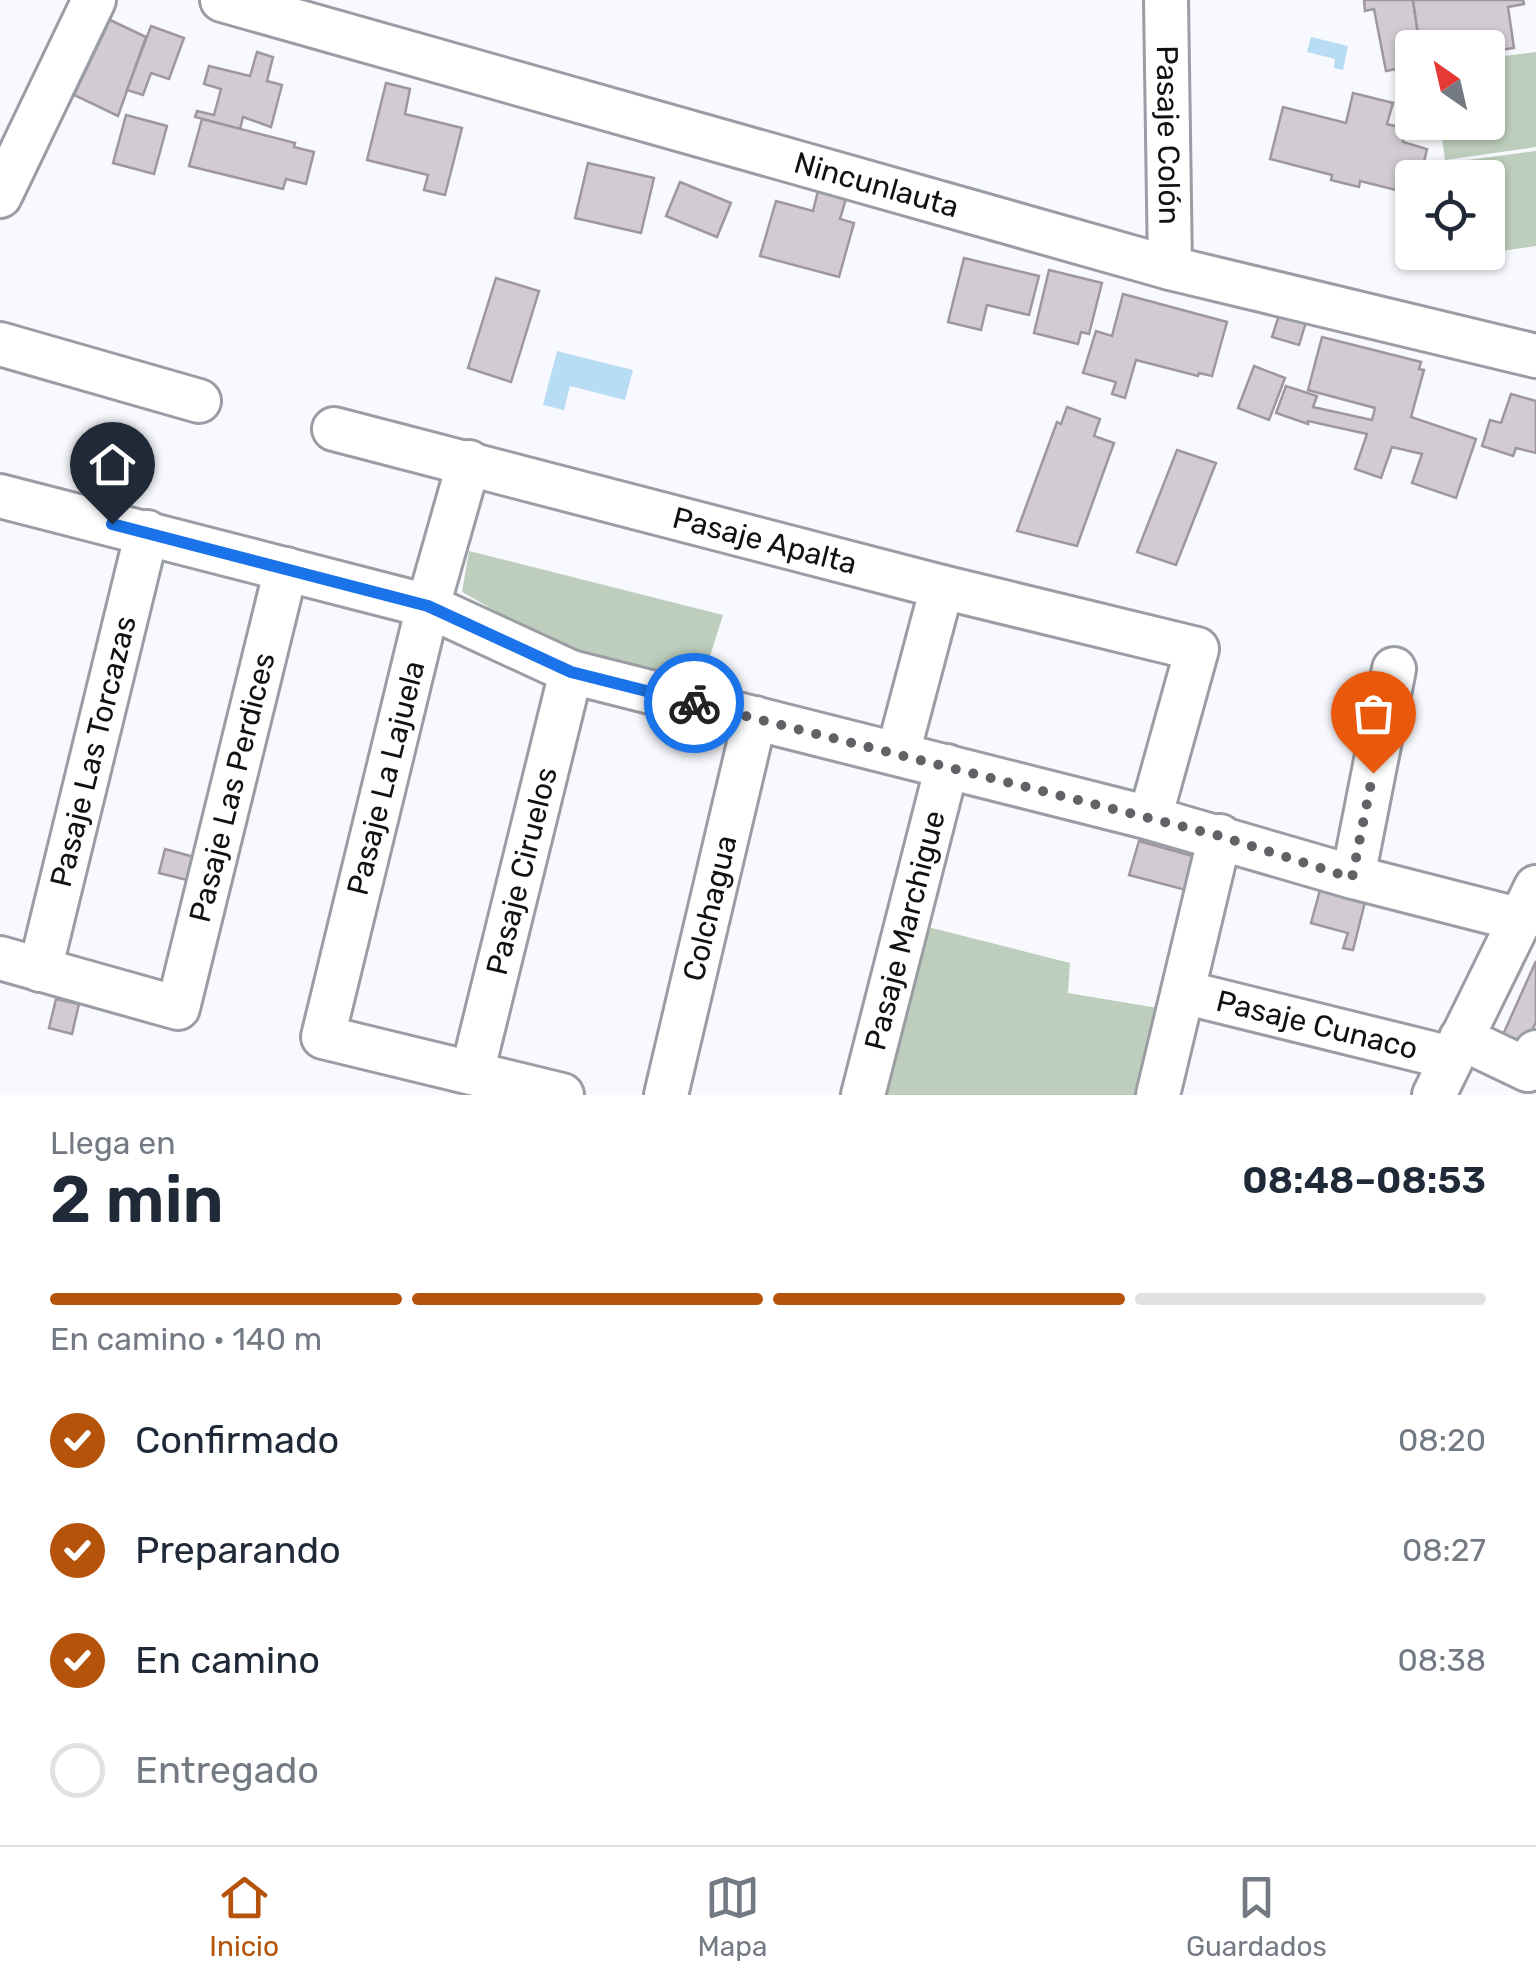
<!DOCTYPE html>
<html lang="es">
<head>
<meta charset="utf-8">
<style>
  :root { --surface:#fff; --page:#f6f6f7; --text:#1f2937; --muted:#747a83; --line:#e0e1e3; --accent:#b45309 }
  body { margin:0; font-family:Rubik,sans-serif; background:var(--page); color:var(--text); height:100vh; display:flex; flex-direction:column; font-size:38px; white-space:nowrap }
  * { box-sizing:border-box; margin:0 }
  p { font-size:32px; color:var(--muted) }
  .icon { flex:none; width:55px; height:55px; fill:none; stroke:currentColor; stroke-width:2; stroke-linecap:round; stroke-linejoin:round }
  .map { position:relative; height:1095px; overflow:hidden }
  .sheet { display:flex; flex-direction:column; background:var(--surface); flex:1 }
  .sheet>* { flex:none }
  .needle { width:65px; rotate:326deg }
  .fabs { position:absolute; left:1395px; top:30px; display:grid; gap:20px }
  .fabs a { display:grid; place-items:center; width:110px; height:110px; border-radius:10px; background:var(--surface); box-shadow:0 2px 8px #0004; font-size:50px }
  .pin { position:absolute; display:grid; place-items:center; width:85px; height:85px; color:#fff; margin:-102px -42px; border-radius:50% 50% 50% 0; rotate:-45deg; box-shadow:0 0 10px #0007 }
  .pin .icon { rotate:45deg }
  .courier { position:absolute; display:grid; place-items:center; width:100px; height:100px; margin:-50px; border:8px solid #1a73e8; border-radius:50%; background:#fff; color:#222; box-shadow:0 2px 12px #0007 }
  .headline em { font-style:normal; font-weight:600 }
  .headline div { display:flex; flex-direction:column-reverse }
  .headline { display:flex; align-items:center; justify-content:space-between; height:170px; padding:0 50px }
  h1 { font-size:65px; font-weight:600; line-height:75px }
  .bar { display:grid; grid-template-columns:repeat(4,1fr); gap:15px 10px; align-content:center; height:120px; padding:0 50px }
  .bar i { height:12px; border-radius:8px; background:var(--line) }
  .bar .current { background:var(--accent) }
  .bar p { grid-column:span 4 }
  ol { padding:0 50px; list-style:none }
  li { display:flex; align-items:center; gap:30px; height:110px }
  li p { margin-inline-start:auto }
  li .icon { padding:10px; border-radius:50%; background:var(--accent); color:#fff; stroke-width:4 }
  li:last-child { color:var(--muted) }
  li i { width:55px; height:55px; border:5px solid var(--line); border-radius:50% }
  .menu { display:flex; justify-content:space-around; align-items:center; height:140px; border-top:2px solid var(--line); background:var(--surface); font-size:28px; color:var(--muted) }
  .menu a { display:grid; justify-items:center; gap:5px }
  .menu .current { color:var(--accent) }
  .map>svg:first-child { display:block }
</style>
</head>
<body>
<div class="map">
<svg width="1536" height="1095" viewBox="0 0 1536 1095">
  <rect width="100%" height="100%" fill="#f8f9fe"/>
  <g fill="#becebc">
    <path d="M1536 52V147L1445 160 1440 123 1488 122V58Z"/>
    <path d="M1536 151V246L1458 257V253L1488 252V178L1448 177 1446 163Z"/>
    <path d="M469 551 723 615 700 688 561 648 462 592Z"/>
    <path d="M924 926 1070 963 1068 993 1158 1008 1138 1095H882Z"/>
  </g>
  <g fill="#b8dcf4">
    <path d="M1311 37 1348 46 1343 70 1334 68 1335 59 1307 52Z"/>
    <path d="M557 351 633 370 625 400 570 386 564 410 543 405Z"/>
  </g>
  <g fill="#d2ccd2" stroke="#9e989e" stroke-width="2.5">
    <path d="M1364 0H1413L1420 48H1412V95L1400 97 1396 69 1386 71 1374 9 1365 11Z"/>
    <path d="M1413 0H1523L1524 4 1508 7 1514 48 1488 52V48H1420Z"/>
    <path d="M110 20 146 37 118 116 74 95Z"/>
    <path d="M151 26 184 38 169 79 151 73 143 95 127 90Z"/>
    <path d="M257 52 273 57 267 81 282 85 271 127 243 117 240 129 195 117 197 111 214 115 221 89 204 84 209 66 250 76Z"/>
    <path d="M386 83 410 89 405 114 462 128 445 195 424 190 428 175 367 160Z"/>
    <path d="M1353 93 1393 103 1387 124 1407 129 1403 142 1427 149 1420 178H1412V194L1360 181 1359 187 1331 180 1332 175 1270 159 1283 107 1346 123Z"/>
    <path d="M126 115 167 126 154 174 113 163Z"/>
    <path d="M202 119 295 143 294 147 314 152 306 184 286 179 283 189 189 166Z"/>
    <path d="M588 163 654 178 641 233 575 218Z"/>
    <path d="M680 182 731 203 717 237 666 216Z"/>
    <path d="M819 187 847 195 840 219 854 223 839 277 760 256 776 201 813 211Z"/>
    <path d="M964 258 1039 276 1029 315 987 305 981 330 948 322Z"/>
    <path d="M1049 270 1102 283 1089 334 1081 332 1078 344 1034 333Z"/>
    <path d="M496 278 539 291 511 382 468 368Z"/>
    <path d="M1123 294 1227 322 1212 376 1199 373 1198 376 1136 360 1125 398 1112 394 1116 382 1083 373 1096 331 1112 336Z"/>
    <path d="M1283 303 1309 312 1299 345 1272 337Z"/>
    <path d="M1322 337 1421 362 1419 369 1424 370 1411 417 1476 439 1456 498 1412 483 1422 454 1392 447 1381 478 1355 469 1367 434 1308 421V424L1276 413 1286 386 1317 396 1313 407 1372 420 1375 408 1308 390Z"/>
    <path d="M1254 366 1285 378 1269 420 1238 408Z"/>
    <path d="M1511 394 1536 401V453L1516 448 1513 456 1482 446 1490 420 1501 423Z"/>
    <path d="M1067 407 1100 419 1094 436 1114 443 1077 546 1017 531 1057 422 1061 424Z"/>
    <path d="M1177 450 1216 463 1176 565 1137 552Z"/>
    <path d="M1139 841 1196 857 1186 890 1129 875Z"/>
    <path d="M165 849 201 859 195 882 159 873Z"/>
    <path d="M1320 890 1365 902 1353 950 1343 948 1348 933 1311 923Z"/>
    <path d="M1536 961V1022L1524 1049 1501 1039Z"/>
    <path d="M56 999 79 1004 72 1034 49 1028Z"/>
  </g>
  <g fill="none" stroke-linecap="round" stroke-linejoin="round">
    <g stroke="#9b9da4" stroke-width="48">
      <g id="minor">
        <path id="s1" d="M222 0 1170 268 1536 356"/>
        <path id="s2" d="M1166 0 1170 268"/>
        <path d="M0 196 94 0"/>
        <path d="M0 344 199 401"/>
        <path id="s3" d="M334 429 942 587 1197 649 1150 818"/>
        <path d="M469 462 428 606 323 1037 562 1095"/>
        <path d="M0 496 428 606 571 672 1150 818 1353 877 1521 920"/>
        <path d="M898 753 942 587"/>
        <path d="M1353 877 1394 669"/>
        <path id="s4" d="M0 958 178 1008 286 569"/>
        <path id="s5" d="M40 970 147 532"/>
        <path id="s6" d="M1183 992 1451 1058"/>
        <path d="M1461 1038 1528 1070 1536 1052"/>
        <path id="s7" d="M472 1073 571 672"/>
        <path id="s8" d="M666 1095 755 718"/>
        <path id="s9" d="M863 1095 947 766"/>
        <path d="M1158 1095 1220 836"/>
        <path d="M1434 1095 1536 887"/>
      </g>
    </g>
    <use href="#minor" stroke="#fff" stroke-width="42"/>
  </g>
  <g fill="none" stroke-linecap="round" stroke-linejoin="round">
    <path stroke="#616265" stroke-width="10" stroke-dasharray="0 18" d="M694 703 1220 836 1352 878 1373 773"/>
    <path stroke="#1a73e8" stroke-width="12" d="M112 524 428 606 571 672 694 703"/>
  </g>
  <g text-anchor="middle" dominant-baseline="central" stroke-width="8" stroke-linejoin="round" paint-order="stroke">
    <g font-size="30" fill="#101113" stroke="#fff">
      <text stroke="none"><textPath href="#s2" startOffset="135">Pasaje Colón</textPath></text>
      <text stroke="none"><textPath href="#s1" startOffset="680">Nincunlauta</textPath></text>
      <text stroke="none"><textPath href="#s3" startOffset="445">Pasaje Apalta</textPath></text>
      <text stroke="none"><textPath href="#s5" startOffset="225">Pasaje Las Torcazas</textPath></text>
      <text transform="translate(386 778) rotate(-76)">Pasaje La Lajuela</text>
      <text stroke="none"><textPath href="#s4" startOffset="412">Pasaje Las Perdices</textPath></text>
      <text stroke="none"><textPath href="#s7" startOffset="208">Pasaje Ciruelos</textPath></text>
      <text stroke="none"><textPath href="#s8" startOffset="192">Colchagua</textPath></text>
      <text stroke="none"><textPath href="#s9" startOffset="170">Pasaje Marchigue</textPath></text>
      <text stroke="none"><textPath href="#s6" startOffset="138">Pasaje Cunaco</textPath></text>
    </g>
  </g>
</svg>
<div class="fabs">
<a><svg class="needle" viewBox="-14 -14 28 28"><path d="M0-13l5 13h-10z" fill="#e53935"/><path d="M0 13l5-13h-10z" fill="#747a83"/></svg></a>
<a><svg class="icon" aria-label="locate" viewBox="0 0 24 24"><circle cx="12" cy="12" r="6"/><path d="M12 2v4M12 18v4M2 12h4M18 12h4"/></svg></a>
</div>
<div class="pin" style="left:1373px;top:773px;background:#ea580c"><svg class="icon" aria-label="bag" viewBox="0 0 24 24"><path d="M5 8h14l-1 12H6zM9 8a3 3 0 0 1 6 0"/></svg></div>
<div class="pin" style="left:112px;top:524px;background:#1f2937"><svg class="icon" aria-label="home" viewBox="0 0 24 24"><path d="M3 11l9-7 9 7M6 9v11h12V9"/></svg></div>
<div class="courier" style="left:694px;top:703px"><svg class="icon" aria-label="bike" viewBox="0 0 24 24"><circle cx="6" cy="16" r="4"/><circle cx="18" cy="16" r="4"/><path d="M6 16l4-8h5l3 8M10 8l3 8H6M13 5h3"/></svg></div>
</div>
<section class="sheet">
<div class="headline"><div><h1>2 min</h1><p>Llega en</p></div><em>08:48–08:53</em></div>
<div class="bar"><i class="current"></i><i class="current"></i><i class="current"></i><i></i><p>En camino · 140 m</p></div>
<ol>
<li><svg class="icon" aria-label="check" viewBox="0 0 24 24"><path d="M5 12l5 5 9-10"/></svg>Confirmado<p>08:20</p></li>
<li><svg class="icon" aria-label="check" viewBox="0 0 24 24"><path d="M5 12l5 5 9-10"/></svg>Preparando<p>08:27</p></li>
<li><svg class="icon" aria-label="check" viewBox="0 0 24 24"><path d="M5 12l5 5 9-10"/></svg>En camino<p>08:38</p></li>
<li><i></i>Entregado</li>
</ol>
</section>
<nav class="menu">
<a class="current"><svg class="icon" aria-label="home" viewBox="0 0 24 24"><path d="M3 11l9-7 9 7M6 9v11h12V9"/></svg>Inicio</a>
<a><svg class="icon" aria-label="map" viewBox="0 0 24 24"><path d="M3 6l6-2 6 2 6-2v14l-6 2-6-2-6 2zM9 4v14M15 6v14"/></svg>Mapa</a>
<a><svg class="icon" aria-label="saved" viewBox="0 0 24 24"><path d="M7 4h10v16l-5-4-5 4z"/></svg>Guardados</a>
</nav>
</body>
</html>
